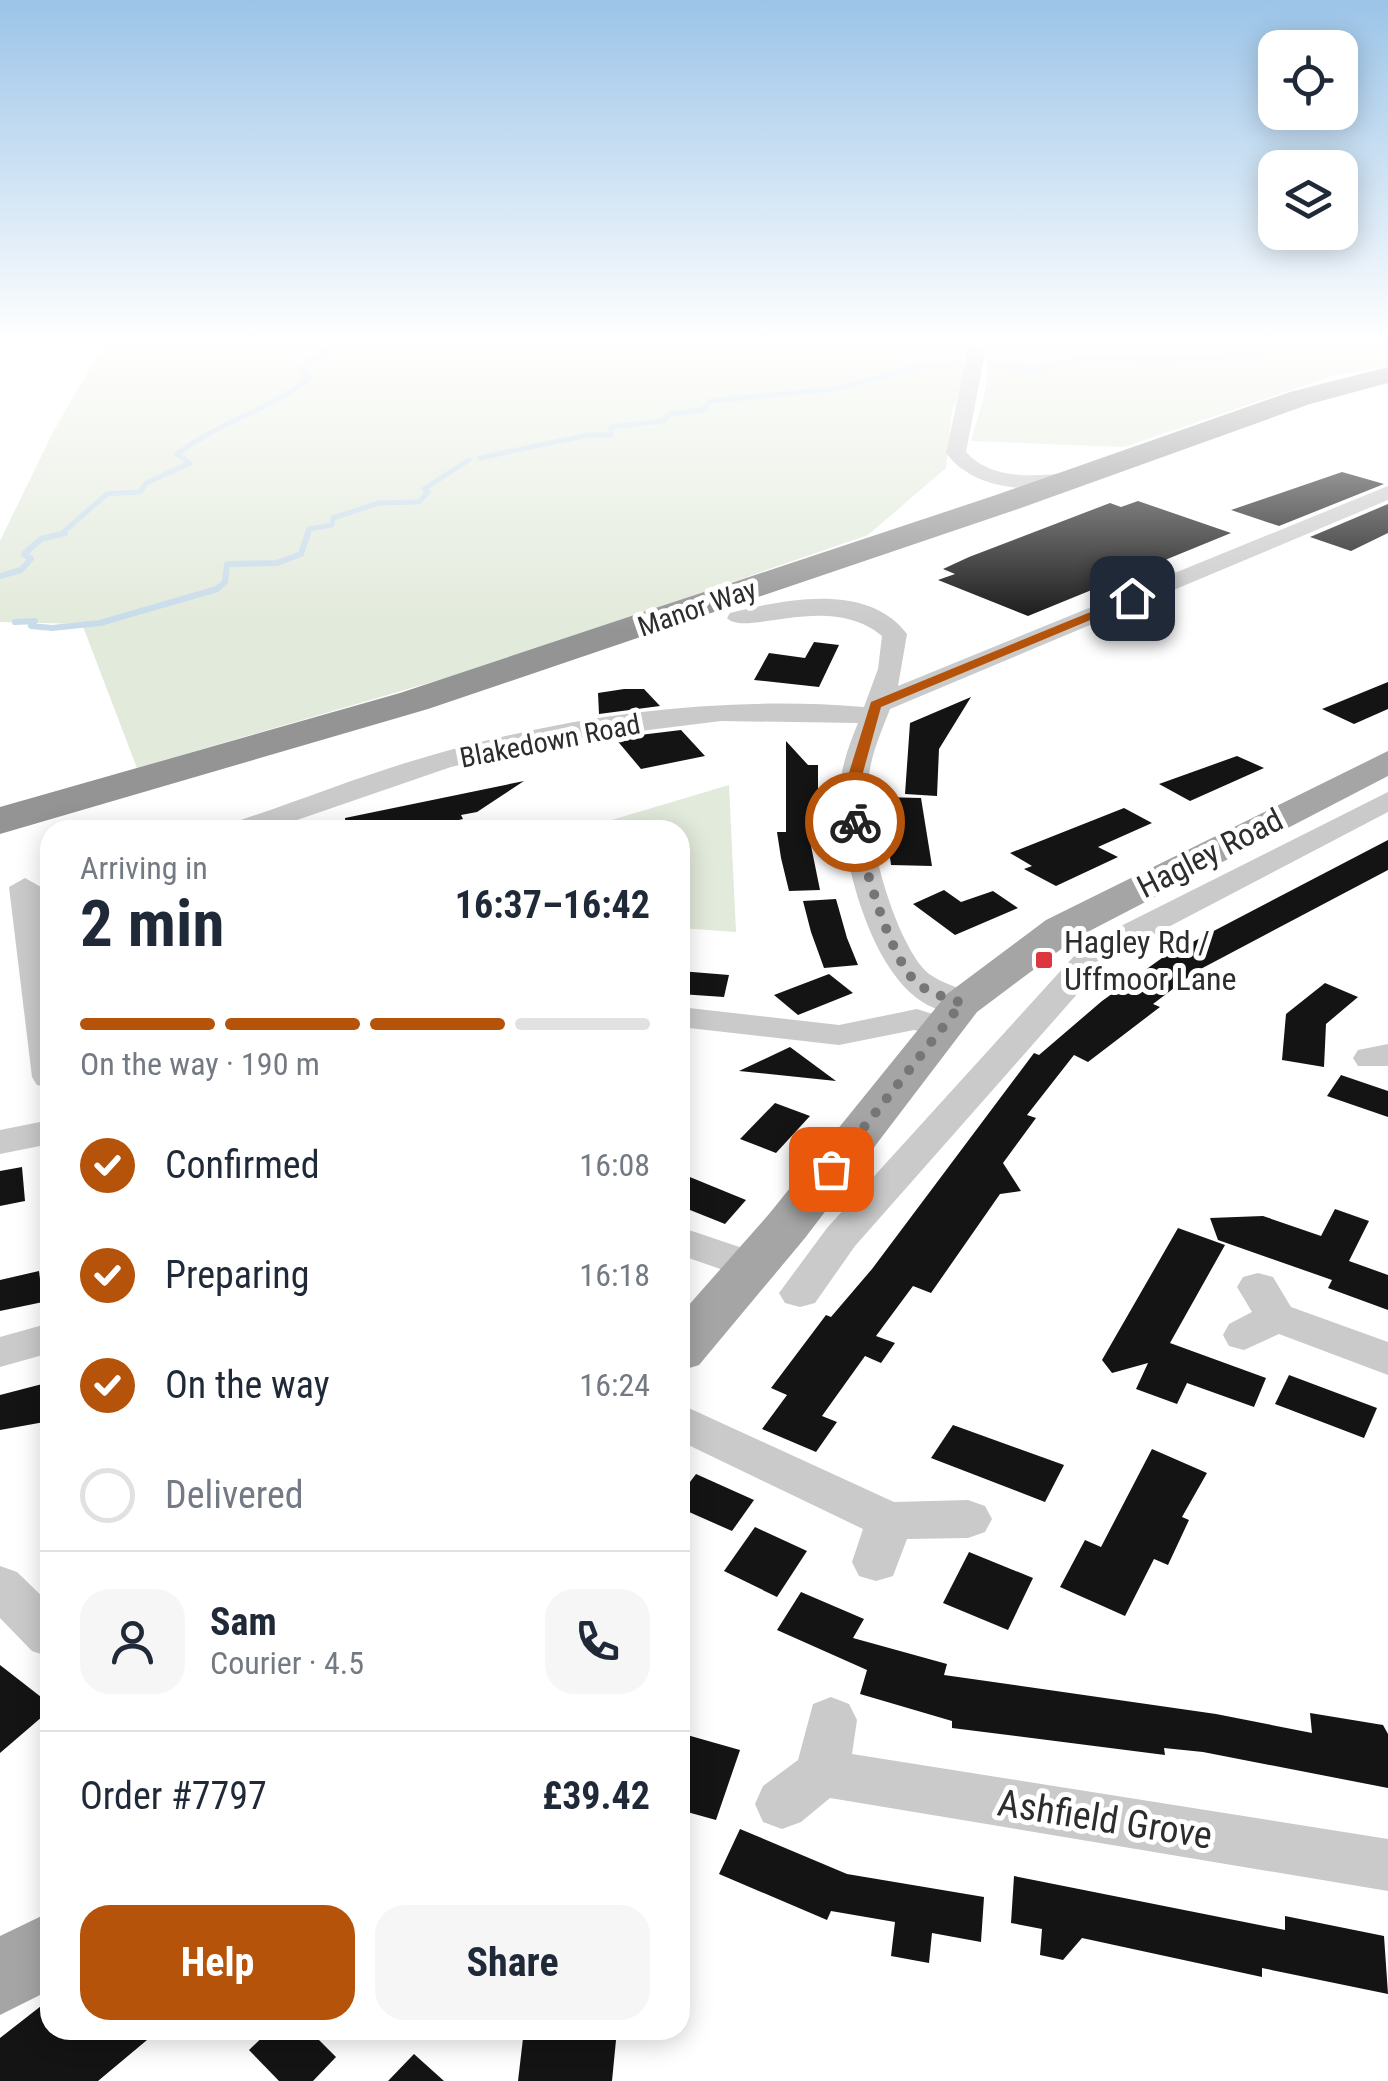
<!DOCTYPE html>
<html lang="en">
<head>
<meta charset="utf-8">
<style>
  :root { --surface:#fff; --page:#f6f6f7; --text:#1f2937; --muted:#747a83; --line:#e0e1e3; --accent:#b45309 }
  body { margin:0; font-family:"Roboto Condensed",sans-serif; background:var(--page); color:var(--text); height:100vh; display:flex; flex-direction:column; font-size:38px; white-space:nowrap }
  * { box-sizing:border-box; margin:0 }
  p { font-size:32px; color:var(--muted) }
  .icon { flex:none; width:55px; height:55px; fill:none; stroke:currentColor; stroke-width:2; stroke-linecap:round; stroke-linejoin:round }
  .map { position:relative; flex:1; overflow:hidden }
  .details { position:absolute; left:40px; top:820px; width:650px; height:1220px; display:flex; flex-direction:column; background:var(--surface); border-radius:30px; box-shadow:0 5px 25px #0003 }
  .details>* { flex:none }
  .fabs { position:absolute; left:1258px; top:30px; display:grid; gap:20px }
  .fabs a { display:grid; place-items:center; width:100px; height:100px; border-radius:20px; background:var(--surface); box-shadow:0 5px 25px #0003; font-size:50px }
  .pin { position:absolute; display:grid; place-items:center; width:85px; height:85px; color:#fff; margin:-42px; border-radius:20px; box-shadow:0 5px 15px #0006 }
  .courier { position:absolute; display:grid; place-items:center; width:100px; height:100px; margin:-50px; border:8px solid #b45309; border-radius:50%; background:#fff; color:#222; box-shadow:0 2px 12px #0007 }
  .overview em { font-style:normal; font-weight:700 }
  .overview div { display:flex; flex-direction:column-reverse }
  .overview { display:flex; align-items:center; justify-content:space-between; height:170px; padding:0 40px }
  h1 { font-size:65px; font-weight:700; line-height:75px }
  .bar { display:grid; grid-template-columns:repeat(4,1fr); gap:15px 10px; align-content:center; height:120px; padding:0 40px }
  .bar i { height:12px; border-radius:8px; background:var(--line) }
  .bar .active { background:var(--accent) }
  .bar p { grid-column:span 4 }
  .line { display:flex; align-items:center; gap:25px; padding:0 40px; border-top:2px solid var(--line) }
  .line div { flex:1 }
  .round { display:grid; place-items:center; flex:none; width:105px; height:105px; border-radius:30px; background:var(--page) }
  ol { padding:0 40px; list-style:none }
  li { display:flex; align-items:center; gap:30px; height:110px }
  li p { margin-inline-start:auto }
  li .icon { padding:10px; border-radius:50%; background:var(--accent); color:#fff; stroke-width:4 }
  li:last-child { color:var(--muted) }
  li i { width:55px; height:55px; border:5px solid var(--line); border-radius:50% }
  .action { display:flex; gap:20px; margin-top:auto; padding:20px 40px }
  .action a { flex:1; height:115px; border-radius:30px; background:var(--accent); color:#fff; font-size:40px; font-weight:700; line-height:115px; text-align:center }
  .action a+a { background:var(--page); color:var(--text) }
  .map>svg:first-child { display:block }
</style>
</head>
<body>
<div class="map">
<svg width="1388" height="2081" viewBox="0 0 1388 2081">
  <rect width="100%" height="100%" fill="#fff"/>
  <g fill="#e2eadb">
    <path d="M108 337H953L965 349 970 363 952 412 946 468 868 535 497 663 137 768 82 624 0 622V541L53 432Z"/>
    <path d="M971 337H1388V366L1332 376 1124 447 971 441C979 410 1002 361 971 337Z"/>
    <path d="M729 785 736 932 680 928V830H578Z"/>
  </g>
  <g fill="none" stroke-linecap="round" stroke-linejoin="round">
    <g stroke="#c7dbe9" stroke-width="5">
      <path d="M989 365 1034 370 1092 357 1155 361 1259 354 1262 344 1388 348"/>
      <path d="M480 458 588 435H611V427L663 421 669 414 703 410 711 401 835 389 910 369 959 364"/>
      <path d="M60 535 107 494 140 492 146 483 190 463 177 454C218 423 269 410 310 378L303 375 304 364 337 343 334 337"/>
      <path d="M307 535 309 529 332 525 333 518 379 503 419 502 428 492 424 489 469 460"/>
    </g>
    <g stroke="#c7dbe9" stroke-width="6">
      <path d="M0 576 21 570 31 559 24 554 41 539 65 533"/>
      <path d="M15 622 35 621 31 626 52 628 100 623 217 589 225 582 227 564 277 563 301 554 308 533"/>
    </g>
  </g>
  <g fill="#141414">
    <path d="M1342 472 1384 484 1279 526 1231 510Z"/>
    <path d="M1138 501 1231 533 1028 616 938 580 955 574 943 569 969 557 1110 503 1121 507Z"/>
    <path d="M1388 504V533L1351 551 1310 537Z"/>
    <path d="M814 642 839 645 819 687 754 680 769 653 805 658Z"/>
    <path d="M1388 682V709L1354 724 1322 709Z"/>
    <path d="M624 689H644L660 706 599 714 598 693Z"/>
    <path d="M971 697 939 749 937 796 905 794 910 723Z"/>
    <path d="M681 730 705 756 641 769 615 738Z"/>
    <path d="M786 741 808 765H818V826H807L820 890 789 891 781 858 777 832H786Z"/>
    <path d="M1237 756 1264 768 1190 801 1159 784Z"/>
    <path d="M524 781 477 812 461 815 463 819 417 830H346L345 818Z"/>
    <path d="M882 797 921 798 932 866 891 865Z"/>
    <path d="M1124 808 1152 823 1098 847 1118 857 1056 886 1024 869 1032 866 1010 853Z"/>
    <path d="M1388 840V870L1195 972 1153 1004 1160 1007 1088 1062 1074 1055 1027 1115 1036 1118 1003 1163 1021 1191 1000 1194 931 1293 913 1286 876 1336 895 1343 881 1363 865 1356 822 1416 837 1422 816 1452 762 1429 787 1395 771 1388 826 1315 831 1317 872 1269 1034 1053 1039 1055 1102 1001 1162 958Z"/>
    <path d="M944 890 961 902 993 891 1018 908 955 935 913 904Z"/>
    <path d="M836 899 847 938 858 965 824 968 811 932 803 901Z"/>
    <path d="M680 971 729 975 724 997 680 994Z"/>
    <path d="M829 974 853 993 798 1015 774 995Z"/>
    <path d="M1325 983 1358 997 1326 1024 1324 1067 1282 1060 1286 1014Z"/>
    <path d="M790 1047 836 1081 739 1071Z"/>
    <path d="M1341 1075 1388 1091V1117L1327 1096Z"/>
    <path d="M775 1103 810 1116 776 1153 740 1139Z"/>
    <path d="M22 1167 25 1201 0 1206V1171Z"/>
    <path d="M680 1173 746 1200 725 1224 680 1206Z"/>
    <path d="M1335 1209 1369 1221 1349 1261 1388 1275V1310L1328 1288 1332 1280 1218 1240 1210 1218 1263 1216 1321 1236Z"/>
    <path d="M1178 1228 1225 1245 1170 1343 1266 1378 1254 1407 1187 1383 1177 1404 1136 1389 1148 1363 1112 1373 1102 1360Z"/>
    <path d="M39 1271 43 1302 0 1311V1280Z"/>
    <path d="M1289 1375 1377 1408 1364 1438 1275 1404Z"/>
    <path d="M50 1382V1421L0 1430V1395Z"/>
    <path d="M953 1425 1064 1465 1045 1502 931 1458Z"/>
    <path d="M1152 1449 1207 1473 1182 1517 1189 1520 1168 1565 1154 1559 1125 1616 1060 1587 1085 1540 1101 1547Z"/>
    <path d="M696 1474 754 1500 732 1531 680 1508V1495Z"/>
    <path d="M755 1527 807 1551 777 1597 724 1571Z"/>
    <path d="M969 1552 1033 1578 1008 1630 943 1603Z"/>
    <path d="M801 1592 864 1619 853 1638 947 1664 944 1675 1216 1714 1312 1733 1310 1713 1383 1725 1388 1734V1788L1203 1752 1164 1748 1165 1755 952 1728V1721L860 1694 867 1670 777 1630Z"/>
    <path d="M0 1665 50 1704V1710L0 1753Z"/>
    <path d="M680 1733 740 1750 716 1820 680 1810Z"/>
    <path d="M740 1829 847 1874 984 1897 981 1942 932 1933 929 1963 891 1956 895 1922 831 1911 827 1920 719 1874Z"/>
    <path d="M1014 1876 1285 1930V1916L1384 1936 1388 1994 1262 1968V1977L1082 1938 1063 1960 1040 1955 1042 1929 1011 1923Z"/>
    <path d="M50 1999V2030H159L98 2081H0V2038Z"/>
    <path d="M270 2030H309L336 2057 313 2081H279L249 2050Z"/>
    <path d="M524 2030H617L612 2081H518Z"/>
    <path d="M414 2054 444 2081H388Z"/>
  </g>
  <g fill="none" stroke-linecap="round" stroke-linejoin="round">
    <g fill="#cacaca" fill-rule="evenodd">
      <path d="M950 337H969L985 353 966 452C993 482 1039 476 1075 472L1082 474V482C1037 493 976 493 946 453L967 354Z"/>
      <path d="M1388 486V500L890 709C882 730 872 752 869 775 863 825 890 927 922 967 937 986 967 985 979 1003L974 1010C880 1034 839 856 840 790 841 766 849 745 858 723L721 721 568 740 451 767 268 830H223L228 824C295 803 361 775 429 756 569 715 719 695 864 707L878 669 882 636C829 591 745 638 727 618L730 613C785 599 868 582 907 634L898 686Z"/>
      <path d="M1388 792V812L1109 958 855 1246 815 1303 800 1307 785 1303 779 1293 827 1228 1085 944Z"/>
      <path d="M25 878 41 887 50 952V1088L37 1085 32 1077 9 887Z"/>
      <path d="M680 1007 839 1025 917 1009 951 1020 956 1027 951 1034 939 1037 914 1030 839 1045 680 1027Z"/>
      <path d="M1388 1044V1066H1358L1353 1058 1358 1050Z"/>
      <path d="M50 1120V1144L0 1154V1130Z"/>
      <path d="M680 1227 766 1256 772 1266 766 1276 752 1280 680 1255Z"/>
      <path d="M1258 1273 1273 1277 1291 1307 1388 1342V1375L1279 1334 1244 1350 1229 1346 1223 1335 1229 1324 1252 1312 1237 1287 1243 1277Z"/>
      <path d="M50 1323V1353L0 1367V1337Z"/>
      <path d="M680 1404 894 1502 968 1500 985 1506 992 1519 985 1532 968 1538 907 1539 893 1576 876 1581 859 1576 852 1562 863 1529 680 1441Z"/>
      <path d="M0 1566 17 1572 50 1604V1657L32 1651 0 1618Z"/>
      <path d="M831 1697 849 1704 857 1720 852 1754 1388 1839V1891L830 1798 801 1822 782 1829 763 1822 755 1804 763 1786 798 1760 813 1704Z"/>
    </g>
    <g fill="#a5a5a5" fill-rule="evenodd">
      <path d="M1388 751V776L1076 938 977 1012 805 1238 699 1365 680 1371V1315L769 1214 947 994 1046 920Z"/>
      <path d="M50 1912V1990L0 2015V1936Z"/>
    </g>
    <path fill="#949494" fill-rule="evenodd" d="M1388 367V383L1310 404 1015 510 428 709 0 834V807L400 693 993 496 1290 392Z"/>
  </g>
  <linearGradient id="sky" x2="0" y2="1"><stop stop-color="#9bc4e8"/><stop offset="0.54" stop-color="#fff"/><stop offset="1" stop-color="#fff" stop-opacity="0"/></linearGradient>
  <rect width="1388" height="628" fill="url(#sky)"/>
  <path fill="#b45309" d="M1132 595 1136 601 881 707 862 776V822L850 825 848 776 871 702Z"/>
  <g fill="none" stroke-linecap="round" stroke-linejoin="round">
    <path stroke="#767676" stroke-width="10" stroke-dasharray="0 18" d="M831 1169 962 1003C947 998 930 993 918 984 890 961 862 858 855 822"/>
  </g>
  <rect fill="#dc363f" stroke="#fff" stroke-width="4" x="1034" y="950" width="20" height="20" rx="5"/>
  <g text-anchor="middle" dominant-baseline="central" stroke-width="10" stroke-linejoin="round" paint-order="stroke">
    <g font-size="28" fill="#2d2d2d" stroke="#fff">
      <text transform="translate(697 608) rotate(-19)">Manor Way</text>
      <text transform="translate(550 741) rotate(-11)">Blakedown Road</text>
    </g>
    <g font-size="32" fill="#2d2d2d" stroke="#fff">
      <text transform="translate(1210 853) rotate(-27)">Hagley Road</text>
    </g>
    <g font-size="32" fill="#2d2d2d" stroke="#fff" text-anchor="start">
      <text x="1064" y="942">Hagley Rd /<tspan x="1064" dy="37">Uffmoor Lane</tspan></text>
    </g>
    <g font-size="38" fill="#2d2d2d" stroke="#fff">
      <text transform="translate(1105 1819) rotate(9)">Ashfield Grove</text>
    </g>
  </g>
</svg>
<div class="fabs">
<a><svg class="icon" aria-label="locate" viewBox="0 0 24 24"><circle cx="12" cy="12" r="6"/><path d="M12 2v4M12 18v4M2 12h4M18 12h4"/></svg></a>
<a><svg class="icon" aria-label="layers" viewBox="0 0 24 24"><path d="M12 4l9 5-9 5-9-5zM3 14l9 5 9-5"/></svg></a>
</div>
<div class="pin" style="left:831px;top:1169px;background:#ea580c"><svg class="icon" aria-label="bag" viewBox="0 0 24 24"><path d="M5 8h14l-1 12H6zM9 8a3 3 0 0 1 6 0"/></svg></div>
<div class="pin" style="left:1132px;top:598px;background:#1f2937"><svg class="icon" aria-label="home" viewBox="0 0 24 24"><path d="M3 11l9-7 9 7M6 9v11h12V9"/></svg></div>
<div class="courier" style="left:855px;top:822px"><svg class="icon" aria-label="bike" viewBox="0 0 24 24"><circle cx="6" cy="16" r="4"/><circle cx="18" cy="16" r="4"/><path d="M6 16l4-8h5l3 8M10 8l3 8H6M13 5h3"/></svg></div>
<section class="details">
<div class="overview"><div><h1>2 min</h1><p>Arriving in</p></div><em>16:37–16:42</em></div>
<div class="bar"><i class="active"></i><i class="active"></i><i class="active"></i><i></i><p>On the way · 190 m</p></div>
<ol>
<li><svg class="icon" aria-label="check" viewBox="0 0 24 24"><path d="M5 12l5 5 9-10"/></svg>Confirmed<p>16:08</p></li>
<li><svg class="icon" aria-label="check" viewBox="0 0 24 24"><path d="M5 12l5 5 9-10"/></svg>Preparing<p>16:18</p></li>
<li><svg class="icon" aria-label="check" viewBox="0 0 24 24"><path d="M5 12l5 5 9-10"/></svg>On the way<p>16:24</p></li>
<li><i></i>Delivered</li>
</ol>
<div class="line" style="height:180px"><a class="round"><svg class="icon" aria-label="person" viewBox="0 0 24 24"><circle cx="12" cy="8" r="4"/><path d="M4 21q1-7 8-7t8 7"/></svg></a><div><b>Sam</b><p>Courier · 4.5</p></div><a class="round"><svg class="icon" aria-label="phone" viewBox="0 0 24 24"><path d="M5 4h4l2 5-3 2q2 4 5 5l2-3 5 2v4C11 20 4 13 5 4z"/></svg></a></div>
<div class="line" style="height:130px"><div>Order #7797</div><b>£39.42</b></div>
<div class="action"><a>Help</a><a>Share</a></div>
</section>
</div>
</body>
</html>
